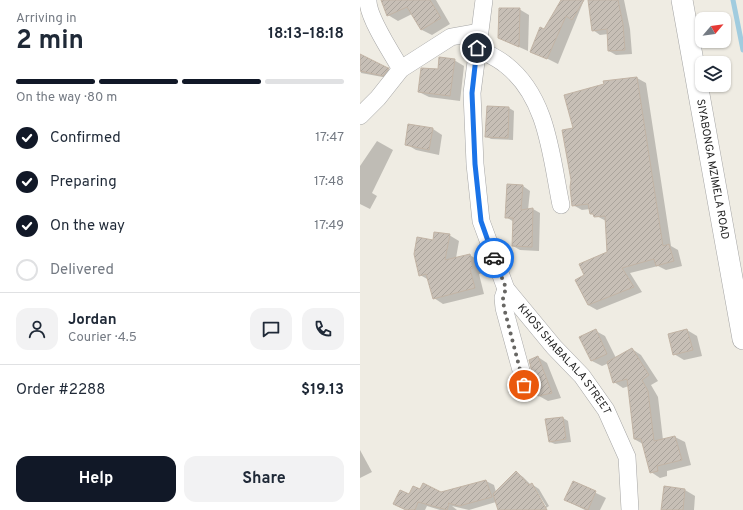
<!DOCTYPE html>
<html lang="en">
<head>
<meta charset="utf-8">
<style>
  :root { --surface:#fff; --page:#f2f2f3; --text:#1f2937; --muted:#747a83; --line:#e0e1e3; --accent:#111827 }
  body { margin:0; font-family:Overpass,sans-serif; background:var(--page); color:var(--text); height:100vh; display:flex; flex-direction:column; font-size:15px; white-space:nowrap }
  * { box-sizing:border-box; margin:0 }
  p { font-size:13px; color:var(--muted) }
  .icon { flex:none; width:22px; height:22px; fill:none; stroke:currentColor; stroke-width:2; stroke-linecap:round; stroke-linejoin:round }
  .map { position:relative; flex:1; overflow:hidden }
  .sheet { display:flex; flex-direction:column; background:var(--surface); width:360px }
  .sheet>* { flex:none }
  .needle { width:26px; rotate:61deg }
  .controls { position:absolute; left:335px; top:12px; display:grid; gap:8px }
  .controls a { display:grid; place-items:center; width:36px; height:36px; border-radius:8px; background:var(--surface); box-shadow:0 1px 3px #0004; font-size:20px }
  .pin { position:absolute; display:grid; place-items:center; width:34px; height:34px; color:#fff; margin:-17px; border:2px solid #fff; border-radius:50%; box-shadow:0 1px 4px #0007 }
  .courier { position:absolute; display:grid; place-items:center; width:40px; height:40px; margin:-20px; border:3px solid #1a73e8; border-radius:50%; background:#fff; color:#222; box-shadow:0 1px 5px #0007 }
  .overview em { font-style:normal; font-weight:700 }
  .overview div { display:flex; flex-direction:column-reverse }
  .overview { display:flex; align-items:center; justify-content:space-between; height:68px; padding:0 16px }
  h1 { font-size:26px; font-weight:700; line-height:30px }
  .bar { display:grid; grid-template-columns:repeat(4,1fr); gap:6px 4px; align-content:center; height:48px; padding:0 16px }
  .bar i { height:5px; border-radius:3px; background:var(--line) }
  .bar .on { background:var(--accent) }
  .bar p { grid-column:span 4 }
  .line { display:flex; align-items:center; gap:10px; padding:0 16px; border-top:1px solid var(--line) }
  .line div { flex:1 }
  .round { display:grid; place-items:center; flex:none; width:42px; height:42px; border-radius:12px; background:var(--page) }
  ol { padding:0 16px; list-style:none }
  li { display:flex; align-items:center; gap:12px; height:44px }
  li p { margin-inline-start:auto }
  li .icon { padding:4px; border-radius:50%; background:var(--accent); color:#fff; stroke-width:4 }
  li:last-child { color:var(--muted) }
  li i { width:22px; height:22px; border:2px solid var(--line); border-radius:50% }
  .action { display:flex; gap:8px; margin-top:auto; padding:8px 16px }
  .action a { flex:1; height:46px; border-radius:12px; background:var(--accent); color:#fff; font-size:16px; font-weight:700; line-height:46px; text-align:center }
  .action a+a { background:var(--page); color:var(--text) }
  main { display:flex; flex:1; min-height:0 }
  .map>svg:first-child { display:block }
</style>
</head>
<body>
<main>
<section class="sheet">
<div class="overview"><div><h1>2 min</h1><p>Arriving in</p></div><em>18:13–18:18</em></div>
<div class="bar"><i class="on"></i><i class="on"></i><i class="on"></i><i></i><p>On the way · 80 m</p></div>
<ol>
<li><svg class="icon" aria-label="check" viewBox="0 0 24 24"><path d="M5 12l5 5 9-10"/></svg>Confirmed<p>17:47</p></li>
<li><svg class="icon" aria-label="check" viewBox="0 0 24 24"><path d="M5 12l5 5 9-10"/></svg>Preparing<p>17:48</p></li>
<li><svg class="icon" aria-label="check" viewBox="0 0 24 24"><path d="M5 12l5 5 9-10"/></svg>On the way<p>17:49</p></li>
<li><i></i>Delivered</li>
</ol>
<div class="line" style="height:72px"><a class="round"><svg class="icon" aria-label="person" viewBox="0 0 24 24"><circle cx="12" cy="8" r="4"/><path d="M4 21q1-7 8-7t8 7"/></svg></a><div><b>Jordan</b><p>Courier · 4.5</p></div><a class="round"><svg class="icon" aria-label="chat" viewBox="0 0 24 24"><path d="M4 5h16v11H9l-5 4z"/></svg></a><a class="round"><svg class="icon" aria-label="phone" viewBox="0 0 24 24"><path d="M5 4h4l2 5-3 2q2 4 5 5l2-3 5 2v4C11 20 4 13 5 4z"/></svg></a></div>
<div class="line" style="height:52px"><div>Order #2288</div><b>$19.13</b></div>
<div class="action"><a>Help</a><a>Share</a></div>
</section>
<div class="map">
<svg width="383" height="510" viewBox="0 0 383 510">
  <defs>
    <pattern id="building-hatch" width="6" height="6" patternUnits="userSpaceOnUse"><rect width="6" height="6" fill="#c7bfb6"/><path d="M-1 1l2-2M0 6l6-6M5 7l2-2" fill="none" stroke="#aaa49c"/></pattern>
  </defs>
  <rect width="100%" height="100%" fill="#efece3"/>
  <g fill="#0003">
    <path d="M22 0H76L90 24 72 35 62 30 52 14 38 21 28 15Z"/>
    <path d="M203 0H224L198 64 172 51Z"/>
    <path d="M229 0H264L270 29 272 54 256 55 249 51 248 34 240 35 233 30Z"/>
    <path d="M159 9 169 15 168 51 139 38Z"/>
    <path d="M0 55 28 69 33 72 28 78 1 73Z"/>
    <path d="M94 60 104 66 100 101 69 97 59 92 79 70Z"/>
    <path d="M277 78 286 83 311 246 318 250 322 266 306 270 298 266 270 273 282 292 237 310 228 305 226 276 248 252 246 221 231 213 230 209 222 210 213 205 214 128Z"/>
    <path d="M149 108 154 111 153 140 131 139 126 136Z"/>
    <path d="M73 129 82 135 79 155 56 150 46 144Z"/>
    <path d="M17 141 33 150 12 193 17 196 10 209 0 204V166Z"/>
    <path d="M163 186 170 191 168 210 173 209 180 213 179 251 160 250 153 246 154 222 146 217Z"/>
    <path d="M89 235 99 241 96 258 110 255 119 261 123 273 119 274 124 294 83 304 74 298 69 280 60 275 74 241Z"/>
    <path d="M327 330 337 336 342 356 324 360 314 354Z"/>
    <path d="M236 331 245 336 256 358 272 349 281 355 298 381 291 385 298 397 303 440 315 437 325 442 331 465 307 471V476L300 478 291 472 283 444 274 439 269 386 263 388 254 382 249 363 242 366 232 361 220 338Z"/>
    <path d="M178 357 187 363 201 398 188 401 179 396Z"/>
    <path d="M203 418 208 421 211 442 195 444 190 442Z"/>
    <path d="M0 450 12 472 0 478Z"/>
    <path d="M156 472 163 477 171 485 184 507 186 506 173 485 179 489 189 506 183 510H139L136 502 109 510 92 506 97 510H80L67 506 65 510H47L49 496 61 491 81 494 126 481 134 485 136 492Z"/>
    <path d="M214 482 246 498 240 510H225L205 500Z"/>
    <path d="M325 490 335 496 334 510H302Z"/>
  </g>
  <g fill="none" stroke-linecap="round" stroke-linejoin="round">
    <path stroke="#a1ccdf" stroke-width="5" d="M373 0 383 50"/>
  </g>
  <g fill="url(#building-hatch)" stroke="#c2b4a5">
    <path d="M21 0H70L81 18 61 30 47 7 27 16Z"/>
    <path d="M201 0H224L212 20 206 16 187 59 170 52 180 27 184 29Z"/>
    <path d="M228 0H258L263 24 265 50 248 51 247 29 232 31Z"/>
    <path d="M139 8H160L159 47 138 38Z"/>
    <path d="M0 54 28 68H29L23 76 0 71Z"/>
    <path d="M79 57 95 59 90 96 58 92 61 68 78 69Z"/>
    <path d="M277 77 303 246 309 244 314 261 296 266 294 259 262 268 274 287 228 305 215 280 224 275 219 264 247 252 245 216 234 217 233 214H230L228 204 212 206 210 187 211 180 202 130 213 128 204 95 244 84 243 81Z"/>
    <path d="M127 106 149 107 148 138 125 137Z"/>
    <path d="M48 124 73 128 69 150 45 145Z"/>
    <path d="M147 184 163 185 161 210 173 208 172 247 152 246 153 218H145Z"/>
    <path d="M74 232 90 234 85 260 110 254 113 268 110 269 115 288 73 299 66 274 59 276 54 254 57 237 73 240Z"/>
    <path d="M236 329 247 354 231 361 219 337Z"/>
    <path d="M327 329 333 350 313 355 308 334Z"/>
    <path d="M272 348 289 375 282 380 288 391 294 441 315 436 322 460 297 466 298 471 290 473 281 439H274L267 379 253 383 247 362Z"/>
    <path d="M178 356 192 393 178 396 169 360Z"/>
    <path d="M203 417 206 439 189 442 185 419Z"/>
    <path d="M156 471 169 485 172 483 187 510H138L133 494Z"/>
    <path d="M126 480 132 497 99 506 88 503 89 504 87 510 58 502 55 510H46L33 504 40 490 49 494 53 486 60 489 63 483 81 492Z"/>
    <path d="M213 481 236 491 228 510 204 500Z"/>
    <path d="M304 486 325 489 323 510H301Z"/>
  </g>
  <g fill="none" stroke-linecap="round" stroke-linejoin="round">
    <g stroke="#a5a5a5" stroke-width="18">
      <g id="minor">
        <path d="M8 0C7 16 32 54 41 69"/>
        <path id="s1" d="M124 0 112 93 115 164 121 221 146 289 194 347 222 376 246 410 267 457 270 510"/>
        <path d="M117 48C126 53 138 58 146 65 188 98 191 157 201 205"/>
        <path d="M0 116 18 98 41 69 91 37 119 32"/>
        <path d="M146 289 143 298 144 308 165 385"/>
      </g>
    </g>
    <g stroke="#a5a5a5" stroke-width="22">
      <g id="tertiary">
        <path id="s2" d="M322 0 383 339"/>
      </g>
    </g>
    <use href="#minor" stroke="#fff" stroke-width="17"/>
    <use href="#tertiary" stroke="#fff" stroke-width="21"/>
  </g>
  <g fill="none" stroke-linecap="round" stroke-linejoin="round">
    <path stroke="#676663" stroke-width="4" stroke-dasharray="0 7.2" d="M134 258 146 288 143 298 144 308 164 385"/>
    <path stroke="#1a73e8" stroke-width="5" d="M117 48 112 93 115 164 121 221 134 258"/>
  </g>
  <g text-anchor="middle" dominant-baseline="central" stroke-width="4" stroke-linejoin="round" paint-order="stroke">
    <g font-size="11" fill="#1e1e1e" stroke="#fff">
      <text stroke="none"><textPath href="#s2" startOffset="172">SIYABONGA MZIMELA ROAD</textPath></text>
      <text stroke="none"><textPath href="#s1" startOffset="386">KHOSI SHABALALA STREET</textPath></text>
    </g>
  </g>
</svg>
<div class="controls">
<a><svg class="needle" viewBox="-14 -14 28 28"><path d="M0-13l5 13h-10z" fill="#e53935"/><path d="M0 13l5-13h-10z" fill="#747a83"/></svg></a>
<a><svg class="icon" aria-label="layers" viewBox="0 0 24 24"><path d="M12 4l9 5-9 5-9-5zM3 14l9 5 9-5"/></svg></a>
</div>
<div class="pin" style="left:164px;top:385px;background:#ea580c"><svg class="icon" aria-label="bag" viewBox="0 0 24 24"><path d="M5 8h14l-1 12H6zM9 8a3 3 0 0 1 6 0"/></svg></div>
<div class="pin" style="left:117px;top:48px;background:#1f2937"><svg class="icon" aria-label="home" viewBox="0 0 24 24"><path d="M3 11l9-7 9 7M6 9v11h12V9"/></svg></div>
<div class="courier" style="left:134px;top:258px"><svg class="icon" aria-label="car" viewBox="0 0 24 24"><path d="M5 17H2v-5l4-1 3-4h7l3 4 3 1v5h-3M9 17h6M6 11h13"/><circle cx="7" cy="17" r="2"/><circle cx="17" cy="17" r="2"/></svg></div>
</div>
</main>
</body>
</html>
